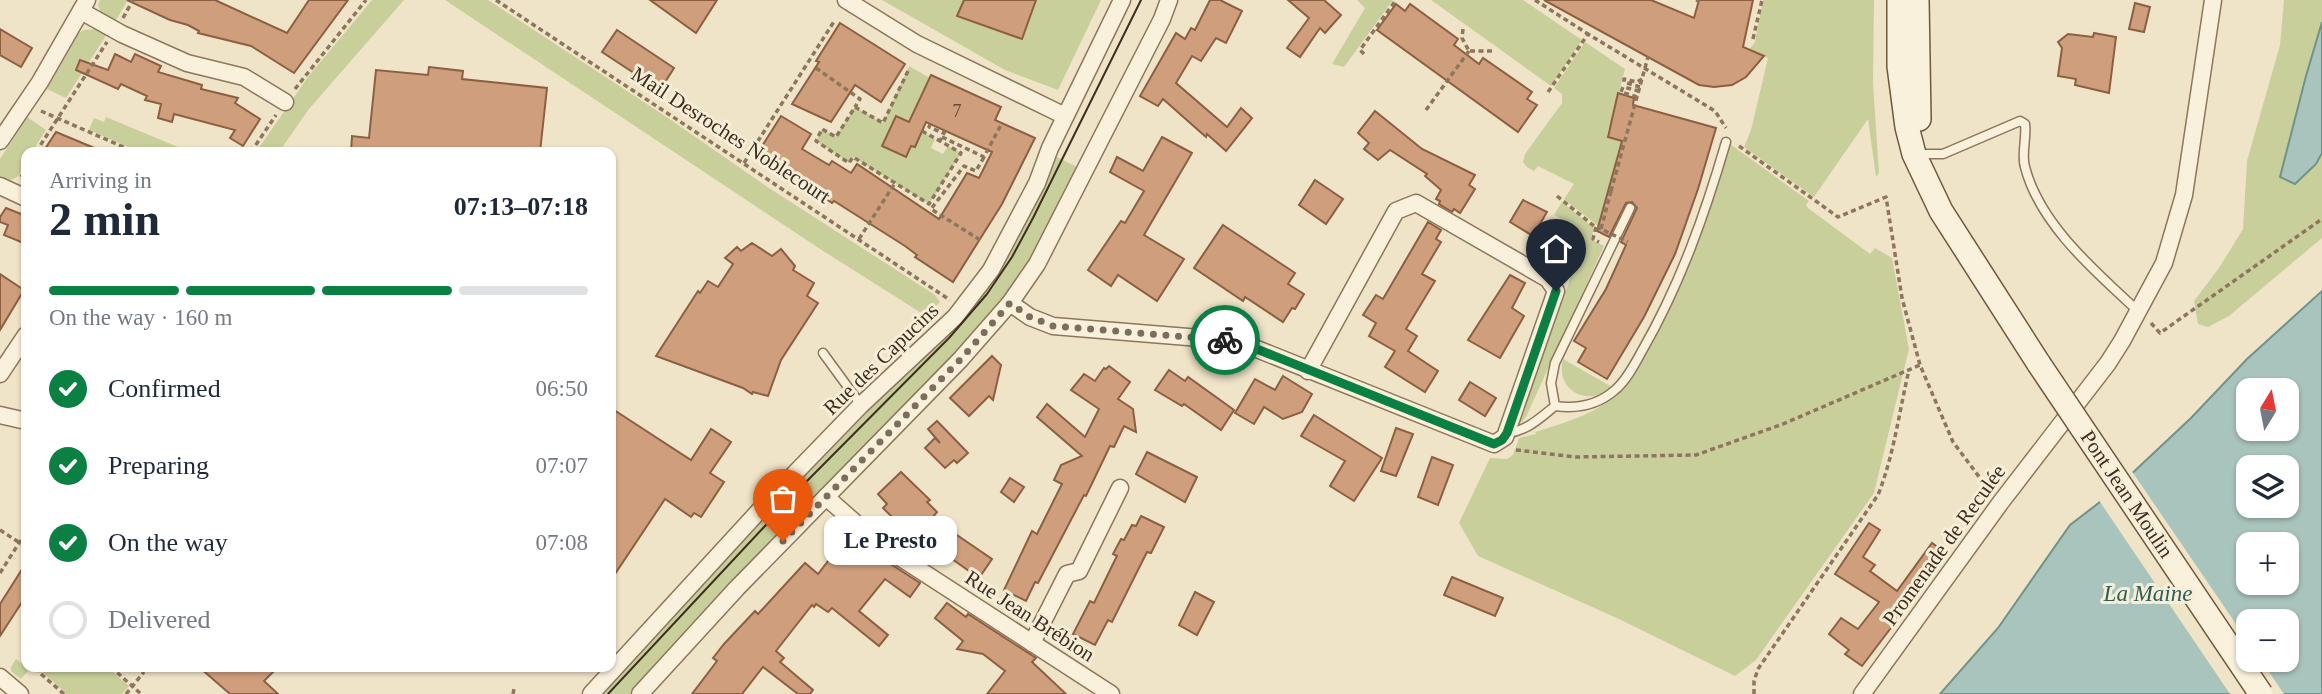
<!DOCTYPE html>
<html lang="en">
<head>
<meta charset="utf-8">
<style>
  :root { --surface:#fff; --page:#f2f2f3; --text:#1f2937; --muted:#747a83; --line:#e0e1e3; --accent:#0b8043 }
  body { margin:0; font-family:"Times New Roman",serif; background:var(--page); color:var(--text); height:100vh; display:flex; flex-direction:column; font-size:26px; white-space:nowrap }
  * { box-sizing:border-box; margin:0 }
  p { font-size:23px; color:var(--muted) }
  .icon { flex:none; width:38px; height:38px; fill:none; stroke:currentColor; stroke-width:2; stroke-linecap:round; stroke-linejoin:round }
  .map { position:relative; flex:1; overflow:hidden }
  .drawer { position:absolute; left:21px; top:147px; width:595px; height:525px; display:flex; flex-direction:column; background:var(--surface); border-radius:14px; box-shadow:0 2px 5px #0004 }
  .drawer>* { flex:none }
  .needle { width:46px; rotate:10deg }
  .controls { position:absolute; left:2236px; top:378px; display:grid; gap:14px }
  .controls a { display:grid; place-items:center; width:63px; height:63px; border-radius:14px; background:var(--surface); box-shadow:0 2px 5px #0004; font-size:35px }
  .pin { position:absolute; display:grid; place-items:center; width:60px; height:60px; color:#fff; margin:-72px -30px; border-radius:50% 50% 50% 0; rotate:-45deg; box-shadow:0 0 7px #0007 }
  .pin .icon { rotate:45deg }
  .courier { position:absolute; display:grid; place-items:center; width:70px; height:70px; margin:-35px; border:5px solid #0b8043; border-radius:50%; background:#fff; color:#222; box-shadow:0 2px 9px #0007 }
  .bubble { position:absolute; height:49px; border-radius:14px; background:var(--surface); box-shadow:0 2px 5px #0004; font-size:23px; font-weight:700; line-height:49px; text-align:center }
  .headline em { font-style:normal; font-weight:700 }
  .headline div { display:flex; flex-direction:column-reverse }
  .headline { display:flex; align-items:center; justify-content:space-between; height:119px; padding:0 28px }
  h1 { font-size:46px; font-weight:700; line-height:52px }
  .bar { display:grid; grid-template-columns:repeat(4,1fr); gap:10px 7px; align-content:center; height:84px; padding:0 28px }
  .bar i { height:9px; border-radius:5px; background:var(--line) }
  .bar .current { background:var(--accent) }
  .bar p { grid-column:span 4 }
  ol { padding:0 28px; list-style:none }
  li { display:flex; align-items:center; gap:21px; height:77px }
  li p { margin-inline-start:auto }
  li .icon { padding:7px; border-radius:50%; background:var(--accent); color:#fff; stroke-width:4 }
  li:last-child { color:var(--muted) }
  li i { width:38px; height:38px; border:4px solid var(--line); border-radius:50% }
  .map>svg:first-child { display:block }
</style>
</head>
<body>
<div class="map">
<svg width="2322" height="694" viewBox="0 0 2322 694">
  <rect width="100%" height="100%" fill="#f0e4c8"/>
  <g fill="#c9cf9b">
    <path d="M100 0H128L116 20 101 13 98 5Z"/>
    <path d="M372 0H404L309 109 279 152H256L308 77Z"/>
    <path d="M445 0H488L668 118 766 186 935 295 940 302 926 316 817 247Z"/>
    <path d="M882 0H1101L1058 90 1005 70Z"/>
    <path d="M1357 0H1393L1344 67 1332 64 1365 8Z"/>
    <path d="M1431 0H1523L1582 40 1551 86Z"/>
    <path d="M1763 0H1874L1873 83 1879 173 1876 177 1868 119 1814 197 1744 147 1751 130 1768 58 1749 50 1755 42Z"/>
    <path d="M2284 0H2322V22L2306 76 2281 177 2316 164 2322 153V238L2229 316 2208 327 2198 324 2194 301 2219 268 2243 229 2247 161 2280 45Z"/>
    <path d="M95 29 107 34 66 98 47 89 79 33 84 30Z"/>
    <path d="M1585 42 1625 69 1617 100 1624 131 1609 127 1607 136 1622 141 1598 226 1564 199 1574 184 1538 166 1534 171 1527 167 1523 162 1525 154 1562 103V94L1554 88Z"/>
    <path d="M909 66 930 78 905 131 901 129 905 120 896 116 906 157 911 146 915 147 922 131 935 139 931 148 943 154 948 146 961 153 929 204 853 157 849 163 816 141 822 129 836 136 855 107 883 123Z"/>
    <path d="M27 117 46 130 32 152H26C26 168 18 186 0 178V159Z"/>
    <path d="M106 117 190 152H140L89 130 94 118 104 122Z"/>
    <path d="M1723 139 1809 201 1806 205 1808 208 1870 254 1875 248 1892 258 1909 349 1874 493 1756 660 1735 676 1619 619 1478 556 1459 523 1490 458 1507 459 1513 455 1519 438 1536 434 1535 432C1567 422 1600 413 1624 388L1616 384C1665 303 1698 230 1723 139Z"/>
    <path d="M1057 157 1077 167 1031 258 984 326 795 518 778 502 908 371 910 373 913 369 911 368 1018 235Z"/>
    <path d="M1562 202 1594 228 1591 239 1604 246 1526 417 1522 422 1516 425 1572 274 1558 266 1573 224 1554 215Z"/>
    <path d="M1563 359 1612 387C1588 408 1555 391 1563 359Z"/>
    <path d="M772 508 789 524 631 694H599Z"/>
    <path d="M16 659 26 667H107L129 686 122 694H67L41 671 39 673 30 669 21 679 11 671V667Z"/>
  </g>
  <g fill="#a9c4bc" stroke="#6f938a" stroke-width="2" fill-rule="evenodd">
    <path d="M2322 22V153L2316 164 2295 184 2280 177 2306 76Z"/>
    <path d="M2322 291V694H1940L1998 628 2070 525 2109 495 2191 418 2247 359ZM2249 390H2287V429H2249ZM2249 467H2287V506H2249ZM2249 544H2287V583H2249ZM2249 621H2287V660H2249Z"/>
  </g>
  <path fill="#f0e4c8" d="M2131 470 2249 643V660H2261L2284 694H2230L2098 499Z"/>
  <g fill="#cf9f7d" stroke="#8d5f41" stroke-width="2">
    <path d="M127 0H215L287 33 309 0H348L294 73 251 46 198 33 199 31 188 25 170 20Z"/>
    <path d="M650 0H717L696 33Z"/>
    <path d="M964 0H1036L1022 39 957 16Z"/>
    <path d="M1210 0H1220L1242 11 1226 43 1216 38 1201 61 1192 56 1176 83 1227 127 1241 108 1252 118 1226 151 1207 134 1206 137 1163 99 1158 106 1140 96 1176 33 1185 39 1191 28 1195 30Z"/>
    <path d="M1288 0H1324L1341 15 1325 33 1320 28 1300 57 1287 48 1309 18Z"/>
    <path d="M1544 0H1651L1694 18 1699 0H1753L1743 47 1764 56 1746 77 1732 85 1714 87 1699 85Z"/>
    <path d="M2135 3 2150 7 2144 32 2129 29Z"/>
    <path d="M1396 4 1405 11 1410 4 1458 39 1454 45 1479 64 1483 58 1532 92 1527 99 1537 105 1518 132 1377 30Z"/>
    <path d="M840 23 905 64 881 102 855 85 831 122 792 104 819 62 816 61Z"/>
    <path d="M0 29 32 48 21 67 0 55Z"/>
    <path d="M617 30 674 68 660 90 602 52Z"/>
    <path d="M2094 33 2116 37 2109 93 2075 85 2076 79 2058 76 2062 48 2058 42 2068 34 2093 37Z"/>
    <path d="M115 54 131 62 135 54 161 66 158 72 202 85 201 89 238 98 235 103 260 119 243 146 230 138 235 130 174 114 172 122 158 118 161 104 145 100 147 96 121 84 118 89 76 70 80 60 108 70Z"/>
    <path d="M429 67 463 71 462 79 547 88 540 152H351L352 136 369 138 376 70 428 75Z"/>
    <path d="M931 75 1001 107 995 120 1035 138 1002 204 953 282 915 257 917 255 905 246 834 201 832 203 757 154 781 116 811 134 802 149 829 165 832 161 851 173 857 164 939 219 967 173 979 178 992 152 926 122 915 147 911 146 906 157 882 146 896 116 909 122Z"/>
    <path d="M1618 93 1634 98 1633 105 1716 128 1698 189 1675 254 1644 317 1607 379 1578 362 1586 348 1574 341 1606 289 1626 245 1621 242 1637 208 1632 202 1626 203 1609 237 1597 231 1622 141 1608 137Z"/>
    <path d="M1375 111 1422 149 1475 175 1469 185 1475 189 1460 213 1454 209 1452 212 1439 204 1440 201 1436 199 1441 190 1425 176 1427 174 1390 150 1378 160 1364 149 1369 143 1358 133Z"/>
    <path d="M56 132 104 152H43Z"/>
    <path d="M1162 137 1192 153 1144 235 1184 259 1157 301 1118 275 1111 286 1088 270 1121 221 1125 223 1144 191 1110 172 1117 157 1143 171Z"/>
    <path d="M1315 180 1343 199 1326 224 1299 205Z"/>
    <path d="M1523 200 1547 212 1533 236 1510 222Z"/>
    <path d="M6 208 26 216V244L4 235 8 225 0 222V217Z"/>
    <path d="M1428 222 1441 230 1436 239 1441 242 1422 274 1435 281 1406 329 1417 336 1408 351 1438 371 1425 392 1385 367 1395 351 1369 336 1376 323 1363 315 1376 295 1383 299Z"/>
    <path d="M1223 225 1295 273 1288 284 1304 294 1295 309 1292 308 1283 322 1245 297 1243 301 1194 268Z"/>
    <path d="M752 243 772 256 781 249 795 266 793 270 814 283 807 296 818 303 781 360 768 396 753 392 752 394 743 388 656 356 698 291 700 293 708 281 718 287 733 264 725 258 737 247 741 251Z"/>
    <path d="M0 274 24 290 0 330Z"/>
    <path d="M1510 275 1525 283 1512 308 1524 316 1500 358 1468 340Z"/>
    <path d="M992 356 1001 365 993 400 989 396 969 416 950 398Z"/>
    <path d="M1109 366 1130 382 1118 399 1133 409 1136 432 1124 426 1114 447 1110 446 1086 496 1084 495 1038 583 1035 582 1026 601 1004 590 1032 531 1037 534 1062 484 1054 480 1061 465 1082 456 1037 417 1047 404 1085 437 1099 409 1071 390 1084 374 1095 381 1104 368 1106 369Z"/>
    <path d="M1169 370 1185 381 1188 377 1234 410 1221 430 1184 404 1182 406 1155 390Z"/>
    <path d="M1283 376 1312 394 1302 412 1283 419 1264 407 1254 424 1235 413 1255 379 1275 390Z"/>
    <path d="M1470 382 1496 398 1485 416 1459 400Z"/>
    <path d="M611 408 691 460 711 429 731 442 710 473 724 482 701 517 694 513 691 517 665 499 611 580Z"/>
    <path d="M1314 415 1382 458 1354 501 1330 486 1345 461 1301 436Z"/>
    <path d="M937 421 968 453 957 463 954 460 945 468 925 448 935 438 940 443 928 429Z"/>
    <path d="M1396 428 1413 434 1396 476 1381 471Z"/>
    <path d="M1147 452 1197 477 1185 502 1136 474Z"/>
    <path d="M1432 457 1453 465 1438 505 1418 497Z"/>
    <path d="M901 472 930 500 927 502 937 512 932 518 992 559 979 578 928 542 925 545 905 525 903 528 883 508 887 504 878 494Z"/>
    <path d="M1010 478 1024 487 1014 502 1001 492Z"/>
    <path d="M1141 516 1164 527 1151 553 1147 552 1112 622 1108 620 1095 645 1073 634 1090 601 1094 603 1112 566 1117 556 1113 554 1121 539 1124 540 1132 525 1136 526Z"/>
    <path d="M1869 523 1880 530 1863 557 1875 565 1870 571 1897 591 1932 543 1947 554 1862 666 1845 654 1849 650 1829 634 1841 618 1858 629 1879 602 1835 574Z"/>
    <path d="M843 527 872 552 920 583 910 597 885 579 859 611 888 635 879 646 832 608 828 612 816 604 814 607 812 605 776 651 784 658 780 662 813 690 810 694H798L763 667 742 694H692L717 661 713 658 724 644 755 611 758 614 805 563 818 574 838 548 832 542Z"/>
    <path d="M26 563V596L0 636V604Z"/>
    <path d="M1452 577 1503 598 1495 616 1444 595Z"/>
    <path d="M1195 592 1214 602 1197 635 1179 625Z"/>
    <path d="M947 603 966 617 968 614 1036 658 1032 662 1066 694H987L1005 671 983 654 957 649 963 641 935 618Z"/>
    <path d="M199 667H278L264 681 278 694H230Z"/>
  </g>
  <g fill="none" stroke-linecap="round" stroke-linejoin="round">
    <g stroke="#8d765c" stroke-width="11">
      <g id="service">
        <path d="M1924 154H1943L2020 121 2025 124C2027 138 2021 154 2025 167 2040 225 2096 272 2138 311"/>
        <path d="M823 353 861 405"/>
        <path d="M1555 406 1551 383 1555 363 1630 208"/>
        <path d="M1507 433C1527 431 1540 418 1555 406 1577 409 1598 405 1615 390 1626 381 1635 364 1642 351 1680 285 1705 214 1726 142"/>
      </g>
    </g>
    <g stroke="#8d765c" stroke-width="19">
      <g id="minor">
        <path d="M846 0 917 44 1065 116"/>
        <path d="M81 11 122 34 187 63 244 77 285 102"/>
        <path d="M0 141 40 82 87 0"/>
        <path d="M0 186 26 198"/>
        <path d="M1010 303 1030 317 1053 326 1237 341 1494 444 1505 437 1556 291 1548 279 1416 203 1396 211 1308 371"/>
        <path d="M0 374 26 335"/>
        <path d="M0 415 26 421"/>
        <path d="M826 497 878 543 1111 694"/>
        <path d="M1032 643 1067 574 1079 571 1120 488"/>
        <path d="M0 677 20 694"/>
        <path d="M591 694 770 499 861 405 955 317 991 270 1037 183 1050 148 1122 0"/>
        <path d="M640 694 737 588 960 360 1010 303 1037 264 1162 19 1169 0"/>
        <path d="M1862 694 2001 502 2108 363 2122 341 2164 263 2184 195 2213 0"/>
      </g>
    </g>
    <g stroke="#6f573f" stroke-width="26">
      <g id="secondary">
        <path d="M1899 0V66L1907 127 1914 154 1941 211 2039 364"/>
        <path d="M1917 0 1919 119"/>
      </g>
    </g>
    <g stroke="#8d765c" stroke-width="3.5" stroke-dasharray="5 3.5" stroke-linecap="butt">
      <path d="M496 0 950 300"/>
      <path d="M1535 0 1588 34"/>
      <path d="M1696 0 1699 1"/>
      <path d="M123 18 133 0"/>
      <path d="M1463 29 1462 38 1469 51"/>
      <path d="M1753 39 1762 0"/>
      <path d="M1470 51H1492"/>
      <path d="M1364 54 1360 50 1396 0"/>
      <path d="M816 68 860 99 855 107"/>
      <path d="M908 71 883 123 855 107 836 137 822 129 816 141 849 163 853 157 929 204 961 153 940 141 945 131"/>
      <path d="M1640 87 1624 82V79L1637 82 1642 79"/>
      <path d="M295 89 366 0"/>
      <path d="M1548 92 1588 34 1715 111 1726 128"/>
      <path d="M1637 97 1621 92 1623 87 1639 91"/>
      <path d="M1426 110 1469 51"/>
      <path d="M41 111 135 152"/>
      <path d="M930 124 929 127 943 133"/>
      <path d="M922 131 940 141"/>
      <path d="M942 137 984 157 1002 123"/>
      <path d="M1739 146 1838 217 1886 197 1902 298 1920 365 1953 442 1989 490"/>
      <path d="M36 152 107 42"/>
      <path d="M251 152 276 115"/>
      <path d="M744 163 835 20"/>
      <path d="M21 177 26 169"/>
      <path d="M1611 191 1648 57"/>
      <path d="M1557 196 1594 226 1601 229"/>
      <path d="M1596 227 1593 239 1599 242"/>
      <path d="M859 239 895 183"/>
      <path d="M980 240 931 209 964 166 976 171 984 157"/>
      <path d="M2151 323 2160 333 2322 219"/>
      <path d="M1516 450 1575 457 1696 455 1783 424 1920 365"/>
      <path d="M0 530 26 547"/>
      <path d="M0 573 26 532"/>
      <path d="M111 667 141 694"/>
      <path d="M41 674 64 694"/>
      <path d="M126 694 144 672"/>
      <path d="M513 694 514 689"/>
      <path d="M1754 694V681L1758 669 1878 495C1894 455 1899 412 1909 370"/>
    </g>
    <use href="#service" stroke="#faf1dc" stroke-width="8"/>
    <use href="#minor" stroke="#faf1dc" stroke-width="16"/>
    <use href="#secondary" stroke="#faf1dc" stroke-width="23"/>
    <path stroke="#3d2e20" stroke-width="2" d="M608 694 807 481 949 338 987 294 1012 257 1033 218 1141 0"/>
    <g stroke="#6f573f" stroke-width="26" stroke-linecap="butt">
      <path id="secondary-bridge" d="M2039 364 2261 694"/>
    </g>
    <path stroke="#8d765c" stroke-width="3.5" stroke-dasharray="5 3.5" stroke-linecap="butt" d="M1611 191 1601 229 1628 242"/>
    <use href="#secondary-bridge" stroke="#faf1dc" stroke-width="23"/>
  </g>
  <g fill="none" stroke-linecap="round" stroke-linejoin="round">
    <path stroke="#7c6e5b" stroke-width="7" stroke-dasharray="0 12.6" d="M783 541 960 360 1010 303 1030 317 1053 326 1225 340"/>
    <path stroke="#0b8043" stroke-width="9" d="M1225 340 1237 341 1494 444 1502 440 1507 433 1556 291"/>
  </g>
  <g text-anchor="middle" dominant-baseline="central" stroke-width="6" stroke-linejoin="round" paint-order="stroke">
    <g font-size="18" fill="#624a37">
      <text x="957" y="111">7</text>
    </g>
    <g font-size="21" fill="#3d2e20" stroke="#f7eed8">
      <text transform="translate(731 135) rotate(33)">Mail Desroches Noblecourt</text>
      <text transform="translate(881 359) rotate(-44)">Rue des Capucins</text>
      <text transform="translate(2127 494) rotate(56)">Pont Jean Moulin</text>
      <text transform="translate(1944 545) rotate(-54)">Promenade de Reculée</text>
      <text transform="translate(1030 616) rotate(33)">Rue Jean Brébion</text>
    </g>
    <g font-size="23" font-style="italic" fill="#2f5d5a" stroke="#f7eed8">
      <text x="2148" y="593">La Maine</text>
    </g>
  </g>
</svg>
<div class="controls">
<a><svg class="needle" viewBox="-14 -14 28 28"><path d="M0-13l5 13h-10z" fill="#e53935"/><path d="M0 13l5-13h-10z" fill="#747a83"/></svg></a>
<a><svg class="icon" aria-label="layers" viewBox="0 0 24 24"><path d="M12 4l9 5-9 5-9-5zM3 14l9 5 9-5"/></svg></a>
<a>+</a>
<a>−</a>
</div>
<div class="pin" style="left:783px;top:541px;background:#ea580c"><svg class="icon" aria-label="bag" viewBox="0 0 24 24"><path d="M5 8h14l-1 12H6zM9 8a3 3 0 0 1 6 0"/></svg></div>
<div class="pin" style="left:1556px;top:291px;background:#1f2937"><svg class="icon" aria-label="home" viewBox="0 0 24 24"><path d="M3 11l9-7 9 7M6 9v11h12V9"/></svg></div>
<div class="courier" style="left:1225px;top:340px"><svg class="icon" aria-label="bike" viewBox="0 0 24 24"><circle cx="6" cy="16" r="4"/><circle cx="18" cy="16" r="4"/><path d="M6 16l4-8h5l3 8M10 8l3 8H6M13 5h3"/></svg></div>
<div class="bubble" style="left:824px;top:516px;width:133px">Le Presto</div>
<section class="drawer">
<div class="headline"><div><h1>2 min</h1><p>Arriving in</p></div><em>07:13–07:18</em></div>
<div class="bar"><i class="current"></i><i class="current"></i><i class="current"></i><i></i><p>On the way · 160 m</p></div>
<ol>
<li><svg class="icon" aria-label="check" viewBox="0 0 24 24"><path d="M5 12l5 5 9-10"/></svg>Confirmed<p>06:50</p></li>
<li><svg class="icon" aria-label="check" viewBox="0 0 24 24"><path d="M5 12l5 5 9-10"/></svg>Preparing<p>07:07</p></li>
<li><svg class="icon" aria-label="check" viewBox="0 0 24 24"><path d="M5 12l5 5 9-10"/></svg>On the way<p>07:08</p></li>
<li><i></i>Delivered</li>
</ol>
</section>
</div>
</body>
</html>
